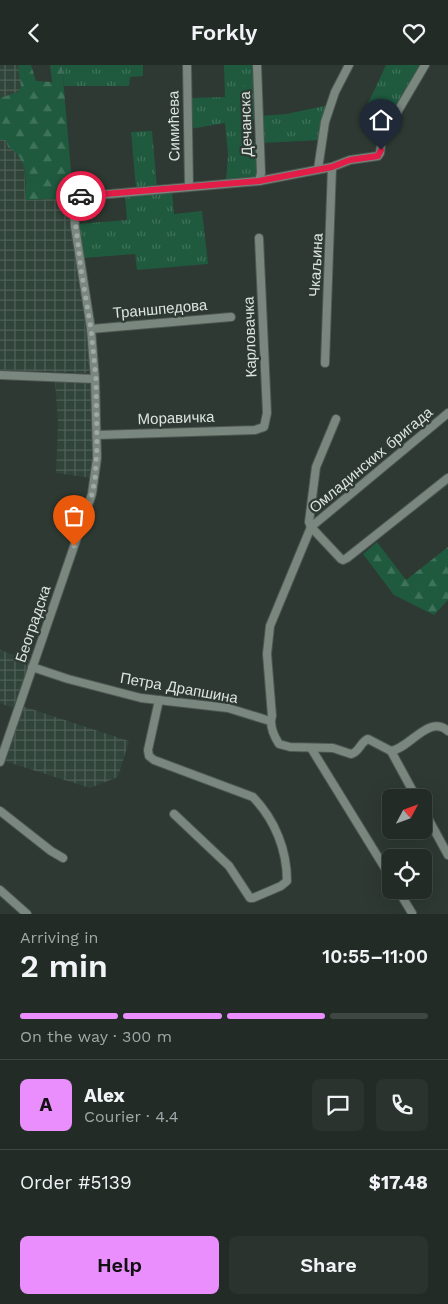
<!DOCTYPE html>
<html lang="en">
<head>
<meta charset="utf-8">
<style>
  :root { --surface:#222b26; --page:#2a332e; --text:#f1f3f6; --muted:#a2a7a7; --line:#3f4743; --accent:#ea8dfd }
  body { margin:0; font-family:"Work Sans",sans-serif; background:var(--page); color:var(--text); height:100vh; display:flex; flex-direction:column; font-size:19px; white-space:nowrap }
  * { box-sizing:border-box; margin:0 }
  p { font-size:16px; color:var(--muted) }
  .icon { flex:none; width:28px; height:28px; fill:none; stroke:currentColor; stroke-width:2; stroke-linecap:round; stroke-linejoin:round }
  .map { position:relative; height:849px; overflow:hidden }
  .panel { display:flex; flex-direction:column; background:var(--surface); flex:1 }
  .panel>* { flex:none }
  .needle { width:32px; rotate:49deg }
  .controls { position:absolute; left:382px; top:724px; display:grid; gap:10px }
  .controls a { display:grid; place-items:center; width:50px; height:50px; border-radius:8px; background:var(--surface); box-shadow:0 5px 20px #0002,0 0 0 1px var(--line); font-size:25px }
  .pin { position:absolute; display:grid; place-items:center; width:42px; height:42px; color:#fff; margin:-51px -21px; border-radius:50% 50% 50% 0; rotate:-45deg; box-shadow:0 0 5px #0007 }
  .pin .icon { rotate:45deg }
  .courier { position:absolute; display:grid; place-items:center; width:50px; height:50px; margin:-25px; border:4px solid #e11d48; border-radius:50%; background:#fff; color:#222; box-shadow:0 1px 6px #0007 }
  .head em { font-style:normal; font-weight:600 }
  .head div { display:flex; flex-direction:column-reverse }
  .head { display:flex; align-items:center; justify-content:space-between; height:85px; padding:0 20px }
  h1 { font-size:32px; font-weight:600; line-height:38px }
  .bar { display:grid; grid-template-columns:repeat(4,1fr); gap:8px 5px; align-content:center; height:60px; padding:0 20px }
  .bar i { height:6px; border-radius:4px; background:var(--line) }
  .bar .selected { background:var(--accent) }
  .bar p { grid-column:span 4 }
  .line { display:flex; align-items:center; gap:12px; padding:0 20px; border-top:1px solid var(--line) }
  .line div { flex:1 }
  .round { display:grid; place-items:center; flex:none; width:52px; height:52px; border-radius:8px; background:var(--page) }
  .action { display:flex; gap:10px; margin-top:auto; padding:10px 20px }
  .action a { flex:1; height:58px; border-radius:8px; background:var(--accent); color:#111; font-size:20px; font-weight:600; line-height:58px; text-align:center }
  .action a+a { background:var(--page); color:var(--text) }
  header { display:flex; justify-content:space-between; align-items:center; height:65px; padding:0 20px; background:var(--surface); font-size:22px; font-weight:600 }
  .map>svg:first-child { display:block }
</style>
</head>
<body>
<header><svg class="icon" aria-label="back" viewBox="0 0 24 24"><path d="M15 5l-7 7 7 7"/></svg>Forkly<svg class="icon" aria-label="heart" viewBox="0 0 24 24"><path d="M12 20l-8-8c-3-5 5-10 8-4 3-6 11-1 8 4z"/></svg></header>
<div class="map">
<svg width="448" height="849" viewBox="0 0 448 849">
  <defs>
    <pattern id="industrial-grid" width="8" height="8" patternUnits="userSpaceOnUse" patternTransform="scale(1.25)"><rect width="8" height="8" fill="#31443a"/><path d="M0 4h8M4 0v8" fill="none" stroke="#4e5f56"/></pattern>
    <pattern id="grass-tufts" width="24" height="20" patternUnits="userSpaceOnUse" patternTransform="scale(1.25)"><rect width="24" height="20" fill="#1f5a3f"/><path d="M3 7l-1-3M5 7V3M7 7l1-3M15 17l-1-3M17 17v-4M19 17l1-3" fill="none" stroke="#3f725a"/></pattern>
    <pattern id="forest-firs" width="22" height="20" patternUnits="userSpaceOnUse" patternTransform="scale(1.25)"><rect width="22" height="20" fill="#1f5a3f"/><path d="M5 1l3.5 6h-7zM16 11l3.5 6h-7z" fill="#3f725a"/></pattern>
  </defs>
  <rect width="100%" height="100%" fill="#2d3932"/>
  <g fill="url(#industrial-grid)">
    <path d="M0 0H18L21 22 18 27 0 33Z"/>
    <path d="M0 75H6L8 82 18 87 24 99 26 135 70 133 77 205 91 301 90 305 86 308 0 305Z"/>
    <path d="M55 314 90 317 93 319 94 391 91 413 56 408 58 358Z"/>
    <path d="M0 585 31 596 13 643 0 638Z"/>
    <path d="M22 641 129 676 118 712 90 723 4 696Z"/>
  </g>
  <g fill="url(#grass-tufts)">
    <path d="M62 0H143V11L130 12 129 21H64Z"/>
    <path d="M224 0H256L257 52 247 60 246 69C262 80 258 98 257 114L226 116 228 90 225 58 190 64V33L225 32Z"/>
    <path d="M386 0H423L390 58 364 47Z"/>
    <path d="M329 40 321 75 261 78 260 51 286 49Z"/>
    <path d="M152 66 157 123H136L131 67Z"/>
    <path d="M172 127 174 149 202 146 208 199 137 205 135 189 83 193 77 159 127 155 125 132Z"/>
  </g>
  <g fill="url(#forest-firs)">
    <path d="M18 0H31L36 16 52 17 50 0H62L73 131 70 133 26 135C25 114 29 93 8 82L6 75H0V33L18 27 21 22Z"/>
    <path d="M252 14 256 15 257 37 249 41 242 40 236 31 244 20Z"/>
    <path d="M377 477 406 515 448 482V535L434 550 394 530 363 489Z"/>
  </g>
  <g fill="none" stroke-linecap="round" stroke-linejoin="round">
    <g stroke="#4d5751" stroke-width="10">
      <g id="street">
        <path d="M187 0 189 122"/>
        <path d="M257 0 261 108 259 116"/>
        <path d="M318 104 325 57 335 27 349 0"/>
        <path d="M91 264 231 252"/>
        <path d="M325 298 332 102"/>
        <path d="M0 310 95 314"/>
        <path d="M448 348 311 462 270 561 267 589 272 651C269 660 274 671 279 679L290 682 333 683 351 689C360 687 360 677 368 674L391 686C410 683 429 649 448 666"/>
        <path d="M336 354 316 402 309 457 311 462 341 494 343 495 347 493 448 413"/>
        <path d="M97 370 255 365 264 362 267 348 259 173"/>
        <path d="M32 602 68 614 141 633 228 643 270 656"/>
        <path d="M159 635 148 685 149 691 154 695 253 732C275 755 287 785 287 816L281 821 253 833H250L229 801 174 749"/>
        <path d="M311 683 391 813"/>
        <path d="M391 686 416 732"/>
        <path d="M0 697 92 429 97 393 95 314 91 264 75 162 73 134 76 132 259 116 332 102 350 95 378 91 380 88 382 73 425 0"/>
        <path d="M0 746 51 786 63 793"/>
        <path d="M424 746 448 790"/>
        <path d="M0 825 27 849"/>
        <path d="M398 825 412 848"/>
      </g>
    </g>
    <use href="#street" stroke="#79877f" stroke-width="8"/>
  </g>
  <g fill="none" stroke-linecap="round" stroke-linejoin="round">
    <path stroke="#9fa8a2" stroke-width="5" stroke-dasharray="0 9" d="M74 481 92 429 95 414 97 381 96 314 91 264 81 204 73 138 76 132 81 131"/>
    <path stroke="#e11d48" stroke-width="6" d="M81 131 259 116 332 102 350 95 378 91 381 85"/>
  </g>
  <g text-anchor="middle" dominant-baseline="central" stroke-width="4.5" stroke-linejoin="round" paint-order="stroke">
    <g font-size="15" fill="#dce4df" stroke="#2d3932">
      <text transform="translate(246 59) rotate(-92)">Дечанска</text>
      <text transform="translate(174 61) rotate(-91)">Симићева</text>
      <text transform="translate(316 200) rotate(-87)">Чкаљина</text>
      <text transform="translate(160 244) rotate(-5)">Траншпедова</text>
      <text transform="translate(250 272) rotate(-92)">Карловачка</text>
      <text transform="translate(176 353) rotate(-2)">Моравичка</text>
      <text transform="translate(371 395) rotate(-40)">Омладинских бригада</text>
      <text transform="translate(33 559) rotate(-71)">Београдска</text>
      <text transform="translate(179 623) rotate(10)">Петра Драпшина</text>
    </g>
  </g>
</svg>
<div class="controls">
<a><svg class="needle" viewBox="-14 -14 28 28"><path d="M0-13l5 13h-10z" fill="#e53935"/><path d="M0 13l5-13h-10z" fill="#a2a7a7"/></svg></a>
<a><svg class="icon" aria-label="locate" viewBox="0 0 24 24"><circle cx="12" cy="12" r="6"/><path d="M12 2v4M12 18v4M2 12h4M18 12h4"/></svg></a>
</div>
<div class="pin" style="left:74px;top:481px;background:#ea580c"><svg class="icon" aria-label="bag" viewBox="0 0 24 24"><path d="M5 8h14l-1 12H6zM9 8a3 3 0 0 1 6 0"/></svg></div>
<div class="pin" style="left:381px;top:85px;background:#1f2937"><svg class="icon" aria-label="home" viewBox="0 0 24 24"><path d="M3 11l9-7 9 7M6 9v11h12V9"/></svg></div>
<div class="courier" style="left:81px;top:131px"><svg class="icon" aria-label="car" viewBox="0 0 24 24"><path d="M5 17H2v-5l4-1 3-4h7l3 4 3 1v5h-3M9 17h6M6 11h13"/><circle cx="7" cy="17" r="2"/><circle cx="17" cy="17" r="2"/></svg></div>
</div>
<section class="panel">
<div class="head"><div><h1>2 min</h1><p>Arriving in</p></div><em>10:55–11:00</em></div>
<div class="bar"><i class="selected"></i><i class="selected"></i><i class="selected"></i><i></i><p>On the way · 300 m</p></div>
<div class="line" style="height:90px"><b class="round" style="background:var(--accent);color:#111">A</b><div><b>Alex</b><p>Courier · 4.4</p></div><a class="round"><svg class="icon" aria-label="chat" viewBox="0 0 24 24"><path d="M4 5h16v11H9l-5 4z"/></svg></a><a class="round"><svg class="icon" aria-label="phone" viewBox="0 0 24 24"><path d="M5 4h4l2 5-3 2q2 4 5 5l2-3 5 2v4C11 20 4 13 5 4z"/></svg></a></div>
<div class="line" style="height:65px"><div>Order #5139</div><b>$17.48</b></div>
<div class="action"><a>Help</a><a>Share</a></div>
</section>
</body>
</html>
